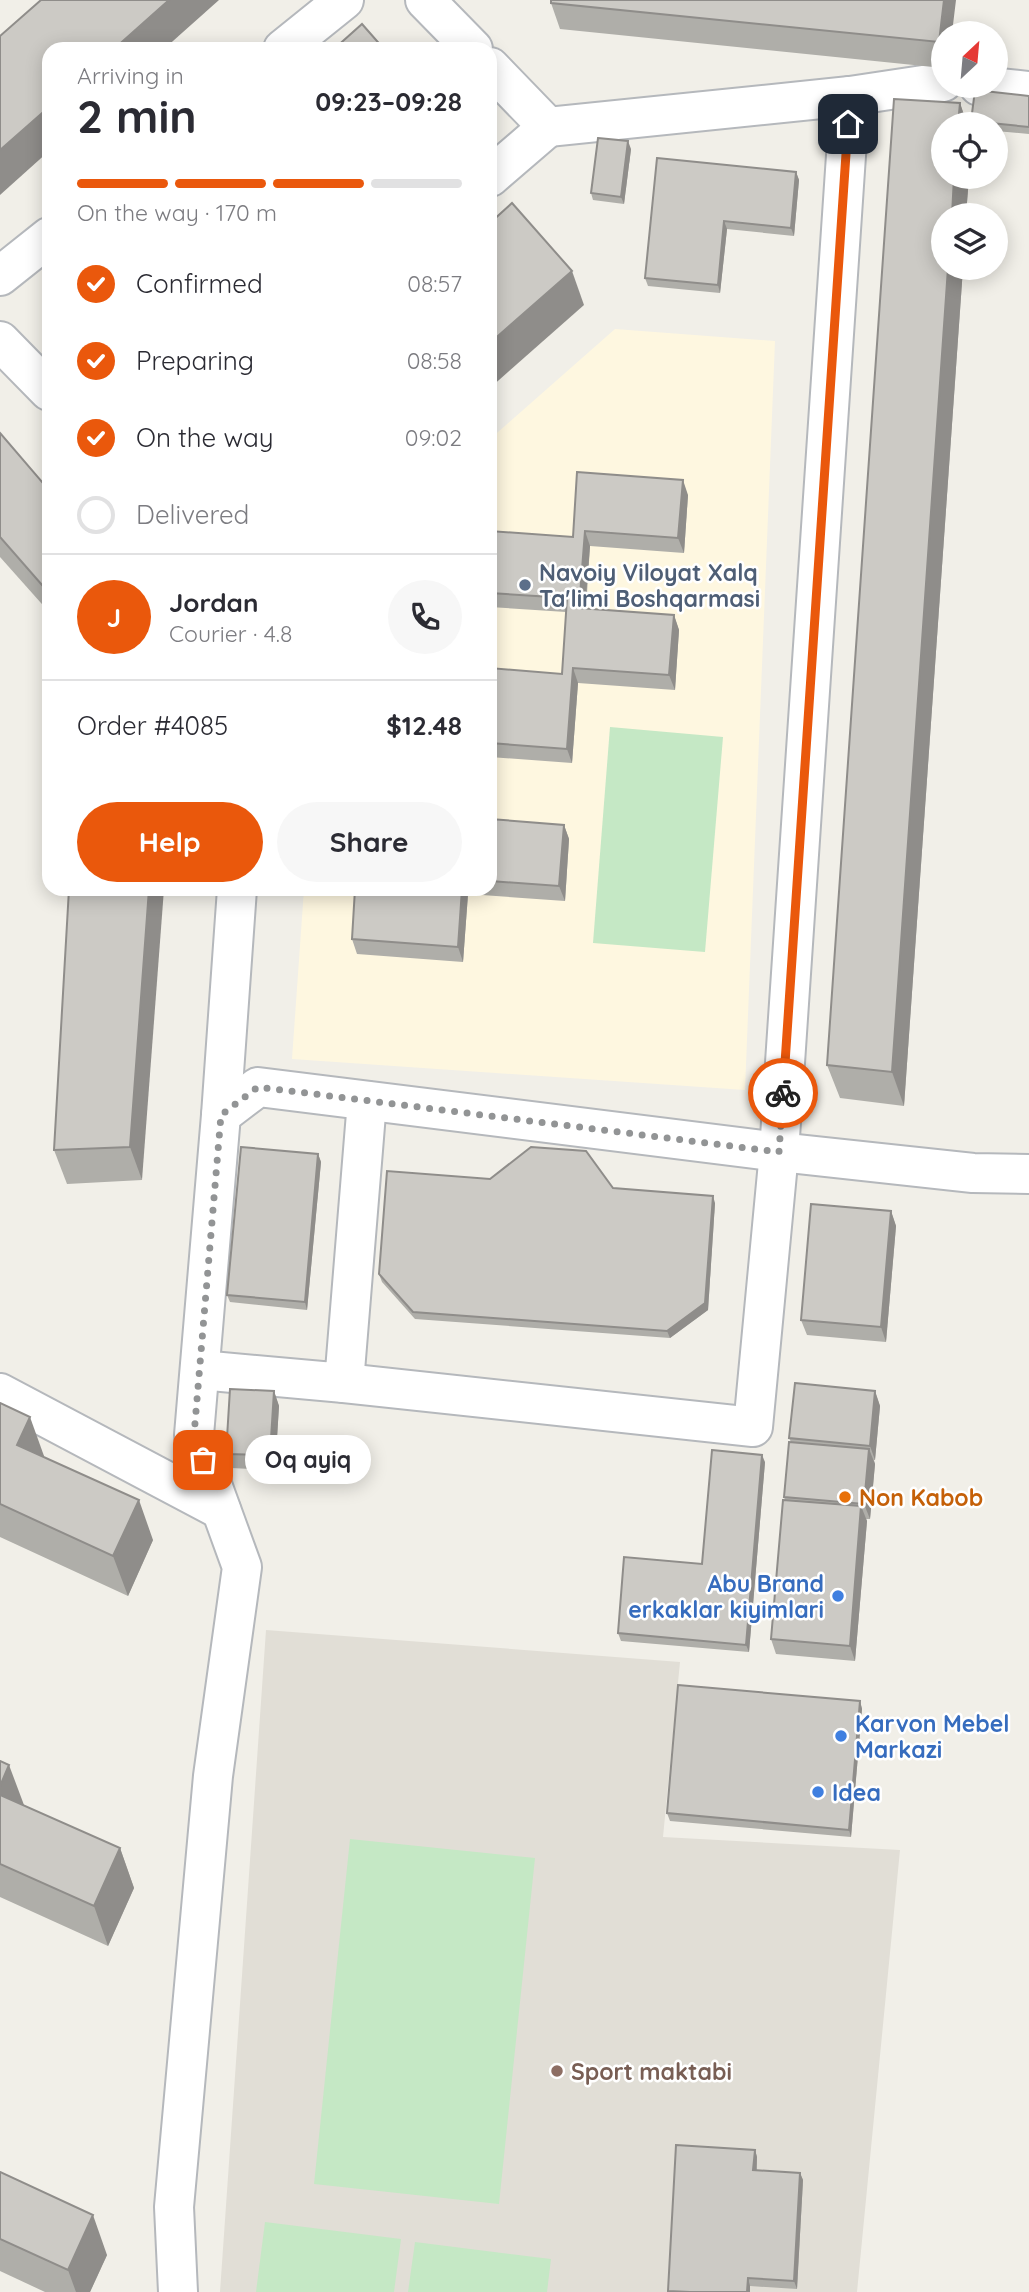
<!DOCTYPE html>
<html lang="en">
<head>
<meta charset="utf-8">
<style>
  :root { --surface:#fff; --page:#f7f7f7; --text:#2b2b33; --muted:#7c7c81; --line:#e1e1e2; --accent:#ea580c }
  body { margin:0; font-family:Quicksand,sans-serif; background:var(--page); color:var(--text); height:100vh; display:flex; flex-direction:column; font-size:26px; white-space:nowrap }
  * { box-sizing:border-box; margin:0 }
  p { font-size:23px; color:var(--muted) }
  .icon { flex:none; width:38px; height:38px; fill:none; stroke:currentColor; stroke-width:2; stroke-linecap:round; stroke-linejoin:round }
  .map { position:relative; flex:1; overflow:hidden }
  .drawer { position:absolute; left:42px; top:42px; width:455px; height:854px; display:flex; flex-direction:column; background:var(--surface); border-radius:21px; box-shadow:0 4px 18px #0003 }
  .drawer>* { flex:none }
  .needle { width:46px; rotate:26deg }
  .tools { position:absolute; left:931px; top:21px; display:grid; gap:14px }
  .tools a { display:grid; place-items:center; width:77px; height:77px; border-radius:50%; background:var(--surface); box-shadow:0 4px 18px #0003; font-size:35px }
  .pin { position:absolute; display:grid; place-items:center; width:60px; height:60px; color:#fff; margin:-30px; border-radius:14px; box-shadow:0 4px 10px #0006 }
  .courier { position:absolute; display:grid; place-items:center; width:70px; height:70px; margin:-35px; border:5px solid #ea580c; border-radius:50%; background:#fff; color:#222; box-shadow:0 2px 9px #0007 }
  .bubble { position:absolute; height:49px; border-radius:24px; background:var(--surface); box-shadow:0 4px 18px #0003; font-size:23px; font-weight:700; line-height:49px; text-align:center }
  .head em { font-style:normal; font-weight:700 }
  .head div { display:flex; flex-direction:column-reverse }
  .head { display:flex; align-items:center; justify-content:space-between; height:119px; padding:0 35px }
  h1 { font-size:46px; font-weight:700; line-height:52px }
  .bar { display:grid; grid-template-columns:repeat(4,1fr); gap:10px 7px; align-content:center; height:84px; padding:0 35px }
  .bar i { height:9px; border-radius:5px; background:var(--line) }
  .bar .on { background:var(--accent) }
  .bar p { grid-column:span 4 }
  .line { display:flex; align-items:center; gap:18px; padding:0 35px; border-top:2px solid var(--line) }
  .line div { flex:1 }
  .round { display:grid; place-items:center; flex:none; width:74px; height:74px; border-radius:37px; background:var(--page) }
  ol { padding:0 35px; list-style:none }
  li { display:flex; align-items:center; gap:21px; height:77px }
  li p { margin-inline-start:auto }
  li .icon { padding:7px; border-radius:50%; background:var(--accent); color:#fff; stroke-width:4 }
  li:last-child { color:var(--muted) }
  li i { width:38px; height:38px; border:4px solid var(--line); border-radius:50% }
  .button { display:flex; gap:14px; margin-top:auto; padding:14px 35px }
  .button a { flex:1; height:80px; border-radius:42px; background:var(--accent); color:#fff; font-size:28px; font-weight:700; line-height:80px; text-align:center }
  .button a+a { background:var(--page); color:var(--text) }
  .map>svg:first-child { display:block }
</style>
</head>
<body>
<div class="map">
<svg width="1029" height="2292" viewBox="0 0 1029 2292">
  <rect width="100%" height="100%" fill="#f1efe8"/>
  <path fill="#fef7e0" d="M615 329 775 341 745 1090 292 1059 304 889H490V439Z"/>
  <path fill="#e1ded6" d="M266 1630 680 1662 663 1837 900 1850 857 2292H220Z"/>
  <g fill="#c5e8c5">
    <path d="M610 727 723 737 705 952 593 943Z"/>
    <path d="M350 1839 535 1858 499 2204 314 2184Z"/>
    <path d="M265 2222 401 2239 394 2292H256Z"/>
    <path d="M415 2242 551 2259 547 2292H408Z"/>
  </g>
  <g fill="none" stroke-linecap="round" stroke-linejoin="round">
    <g stroke="#b5b8bc" stroke-width="42">
      <g id="minor">
        <path d="M425 0 473 49"/>
        <path d="M283 49 344 0"/>
        <path d="M490 67 548 127 850 96 943 82"/>
        <path d="M979 86 1029 91"/>
        <path d="M490 177 548 127"/>
        <path d="M0 276 49 237"/>
        <path d="M0 341 49 391"/>
        <path d="M221 1115 237 889"/>
        <path d="M200 1370 344 1383 367 1101"/>
        <path d="M344 1383 753 1427 779 1152 850 96"/>
        <path d="M0 1393 221 1510"/>
        <path d="M178 2292 174 2207 213 1776 242 1567 194 1435 221 1115 258 1087 779 1152 973 1173 1029 1174"/>
      </g>
    </g>
    <use href="#minor" stroke="#fff" stroke-width="38"/>
  </g>
  <g fill="#afaea9">
    <path d="M551 3 943 33V68L560 29Z"/>
    <path d="M1029 96V134L996 131V124H973L971 121Z"/>
    <path d="M894 99 960 103 967 124H943V177H969L966 215H943V268H963L904 1106 840 1098 827 1065Z"/>
    <path d="M631 149 624 204 593 200 591 193Z"/>
    <path d="M657 158 796 172 799 180 794 236 727 229 720 293 648 286 645 278Z"/>
    <path d="M0 433 49 490V612L0 557Z"/>
    <path d="M577 472 688 495 684 553 590 546 586 609 674 615 679 630 675 690 578 683 572 763 490 757V668L562 674 566 612 490 607V531L573 537Z"/>
    <path d="M490 819 564 825 569 839 565 901 468 894 463 962 357 954 352 939 355 889H490Z"/>
    <path d="M69 889 142 1180 67 1184 54 1150Z"/>
    <path d="M318 1154 321 1162 307 1310 230 1302 227 1295Z"/>
    <path d="M613 1188 715 1203 708 1310 670 1338 415 1319 382 1282 379 1274Z"/>
    <path d="M891 1211 896 1226 886 1342 807 1335 801 1320Z"/>
    <path d="M274 1391 279 1406 275 1470 231 1468 226 1454Z"/>
    <path d="M875 1391 880 1406 875 1460H874L875 1464 870 1519H866L867 1521 855 1661 776 1654 771 1639 785 1500 784 1497 791 1442 789 1438Z"/>
    <path d="M0 1403 44 1456V1457L153 1540 128 1596 0 1537Z"/>
    <path d="M765 1462 749 1652 621 1641 618 1633 702 1564Z"/>
    <path d="M860 1701 862 1709 851 1837 670 1821 667 1813Z"/>
    <path d="M0 1761 23 1805 120 1848 134 1888 108 1946 0 1897Z"/>
    <path d="M755 2150 757 2157V2170L800 2173 803 2180 797 2289 750 2286V2292H668V2291Z"/>
    <path d="M0 2172 107 2255 90 2292H45L0 2271Z"/>
  </g>
  <g fill="#8f8d8a">
    <path d="M169 0H219L164 49H114Z"/>
    <path d="M944 0H956L952 33H943V53L939 42Z"/>
    <path d="M960 103 967 124H958Z"/>
    <path d="M49 107V151L0 195V150Z"/>
    <path d="M628 141 631 149 624 204 621 197Z"/>
    <path d="M796 172 799 180 794 236 791 228Z"/>
    <path d="M954 177H969L966 215H952Z"/>
    <path d="M724 221 727 229 720 293 718 285Z"/>
    <path d="M948 268H963L904 1106 892 1072Z"/>
    <path d="M572 271 584 305 490 388V343Z"/>
    <path d="M683 480 688 495 684 553 678 538Z"/>
    <path d="M585 531 590 546 584 623 579 608Z"/>
    <path d="M674 615 679 630 675 690 669 675Z"/>
    <path d="M573 668 578 683 572 763 567 749Z"/>
    <path d="M564 825 569 839 565 901 559 886Z"/>
    <path d="M149 889H164L142 1180 130 1147Z"/>
    <path d="M462 889H466L468 894 463 962 458 947Z"/>
    <path d="M318 1154 321 1162 307 1310 305 1302Z"/>
    <path d="M713 1196 715 1203 708 1310 670 1338 667 1331Z"/>
    <path d="M891 1211 896 1226 886 1342 881 1327Z"/>
    <path d="M274 1391 279 1406 275 1470 270 1455Z"/>
    <path d="M875 1391 880 1406 875 1460 870 1446Z"/>
    <path d="M30 1417 44 1456 31 1484 17 1445Z"/>
    <path d="M869 1449 875 1464 870 1519 864 1504Z"/>
    <path d="M762 1455 765 1462 749 1652 746 1645Z"/>
    <path d="M139 1500 153 1540 128 1596 113 1556Z"/>
    <path d="M861 1506 867 1521 855 1661 850 1646Z"/>
    <path d="M860 1701 862 1709 851 1837 849 1830Z"/>
    <path d="M9 1765 24 1805 0 1802V1786Z"/>
    <path d="M120 1848 134 1888 108 1946 94 1906Z"/>
    <path d="M755 2150 757 2157 756 2178 753 2170Z"/>
    <path d="M800 2173 803 2180 797 2289 794 2281Z"/>
    <path d="M93 2215 107 2255 90 2292H76L68 2270Z"/>
    <path d="M748 2278 750 2286V2292H747Z"/>
  </g>
  <g fill="#cccac5" stroke="#8f8d8a" stroke-width="2">
    <path d="M41 0H169L114 49H49V107L0 150V36Z"/>
    <path d="M551 0H944L939 42 551 3Z"/>
    <path d="M362 24 384 49H334Z"/>
    <path d="M975 90 1029 96V127L971 121Z"/>
    <path d="M894 99 960 103 958 124H943V177H954L952 215H943V268H948L892 1072 827 1065Z"/>
    <path d="M598 138 628 141 621 197 591 193Z"/>
    <path d="M657 158 796 172 791 228 724 221 718 285 645 278Z"/>
    <path d="M512 203 572 271 490 343V223Z"/>
    <path d="M0 433 49 490V593L0 537Z"/>
    <path d="M577 472 683 480 678 538 585 531 579 608 674 615 669 675 573 668 567 749 490 743V668L562 674 567 598 490 593V531L573 537Z"/>
    <path d="M490 819 564 825 559 886 490 881Z"/>
    <path d="M69 889H149L130 1147 54 1150Z"/>
    <path d="M355 889H462L458 947 352 939Z"/>
    <path d="M241 1147 318 1154 305 1302 227 1295Z"/>
    <path d="M531 1147 586 1151 613 1188 713 1196 705 1303 667 1331 413 1312 379 1274 387 1171 490 1179Z"/>
    <path d="M811 1204 891 1211 881 1327 801 1320Z"/>
    <path d="M795 1383 875 1391 870 1446 789 1438Z"/>
    <path d="M230 1389 274 1391 270 1455 226 1454Z"/>
    <path d="M0 1403 30 1417 17 1445 139 1500 113 1556 0 1504Z"/>
    <path d="M789 1442 869 1449 864 1504 784 1497Z"/>
    <path d="M712 1450 762 1455 746 1645 618 1633 624 1557 702 1564Z"/>
    <path d="M783 1500 861 1506 850 1646 771 1639Z"/>
    <path d="M678 1685 860 1701 849 1830 667 1813Z"/>
    <path d="M0 1761 9 1765 0 1786Z"/>
    <path d="M0 1795 120 1848 94 1906 0 1864Z"/>
    <path d="M676 2145 755 2150 753 2170 800 2173 794 2281 748 2278 747 2292H690L668 2291Z"/>
    <path d="M0 2172 93 2215 68 2270 0 2239Z"/>
  </g>
  <g fill="none" stroke-linecap="round" stroke-linejoin="round">
    <path stroke="#929495" stroke-width="7" stroke-dasharray="0 12.6" d="M203 1460 194 1435 221 1115 258 1087 779 1152 783 1093"/>
    <path stroke="#ea580c" stroke-width="9" d="M783 1093 848 124"/>
  </g>
  <circle fill="#5c6f8a" stroke="#fff" stroke-width="2.5" cx="525" cy="585" r="7"/>
  <circle fill="#e8710a" stroke="#fff" stroke-width="2.5" cx="845" cy="1497" r="7"/>
  <g fill="#3f7fe0" stroke="#fff" stroke-width="2.5">
    <circle cx="838" cy="1596" r="7"/>
    <circle cx="841" cy="1736" r="7"/>
    <circle cx="818" cy="1792" r="7"/>
  </g>
  <circle fill="#8d6e63" stroke="#fff" stroke-width="2.5" cx="557" cy="2071" r="7"/>
  <g text-anchor="middle" dominant-baseline="central" stroke-width="5" stroke-linejoin="round" paint-order="stroke">
    <g font-size="23" font-weight="bold" fill="#4e5e75" stroke="#fff" text-anchor="start">
      <text x="539" y="572">Navoiy Viloyat Xalq<tspan x="539" dy="26">Ta'limi Boshqarmasi</tspan></text>
    </g>
    <g font-size="23" font-weight="bold" fill="#c56008" stroke="#fff" text-anchor="start">
      <text x="859" y="1497">Non Kabob</text>
    </g>
    <g font-size="23" font-weight="bold" fill="#366cbe" stroke="#fff" text-anchor="start">
      <text x="824" y="1583" text-anchor="end">Abu Brand<tspan x="824" dy="26">erkaklar kiyimlari</tspan></text>
      <text x="855" y="1723">Karvon Mebel<tspan x="855" dy="26">Markazi</tspan></text>
      <text x="832" y="1792">Idea</text>
    </g>
    <g font-size="23" font-weight="bold" fill="#785e54" stroke="#fff" text-anchor="start">
      <text x="571" y="2071">Sport maktabi</text>
    </g>
  </g>
</svg>
<div class="tools">
<a><svg class="needle" viewBox="-14 -14 28 28"><path d="M0-13l5 13h-10z" fill="#e53935"/><path d="M0 13l5-13h-10z" fill="#7c7c81"/></svg></a>
<a><svg class="icon" aria-label="locate" viewBox="0 0 24 24"><circle cx="12" cy="12" r="6"/><path d="M12 2v4M12 18v4M2 12h4M18 12h4"/></svg></a>
<a><svg class="icon" aria-label="layers" viewBox="0 0 24 24"><path d="M12 4l9 5-9 5-9-5zM3 14l9 5 9-5"/></svg></a>
</div>
<div class="pin" style="left:203px;top:1460px;background:#ea580c"><svg class="icon" aria-label="bag" viewBox="0 0 24 24"><path d="M5 8h14l-1 12H6zM9 8a3 3 0 0 1 6 0"/></svg></div>
<div class="pin" style="left:848px;top:124px;background:#1f2937"><svg class="icon" aria-label="home" viewBox="0 0 24 24"><path d="M3 11l9-7 9 7M6 9v11h12V9"/></svg></div>
<div class="courier" style="left:783px;top:1093px"><svg class="icon" aria-label="bike" viewBox="0 0 24 24"><circle cx="6" cy="16" r="4"/><circle cx="18" cy="16" r="4"/><path d="M6 16l4-8h5l3 8M10 8l3 8H6M13 5h3"/></svg></div>
<div class="bubble" style="left:245px;top:1435px;width:126px">Oq ayiq</div>
<section class="drawer">
<div class="head"><div><h1>2 min</h1><p>Arriving in</p></div><em>09:23–09:28</em></div>
<div class="bar"><i class="on"></i><i class="on"></i><i class="on"></i><i></i><p>On the way · 170 m</p></div>
<ol>
<li><svg class="icon" aria-label="check" viewBox="0 0 24 24"><path d="M5 12l5 5 9-10"/></svg>Confirmed<p>08:57</p></li>
<li><svg class="icon" aria-label="check" viewBox="0 0 24 24"><path d="M5 12l5 5 9-10"/></svg>Preparing<p>08:58</p></li>
<li><svg class="icon" aria-label="check" viewBox="0 0 24 24"><path d="M5 12l5 5 9-10"/></svg>On the way<p>09:02</p></li>
<li><i></i>Delivered</li>
</ol>
<div class="line" style="height:126px"><b class="round" style="background:var(--accent);color:#fff">J</b><div><b>Jordan</b><p>Courier · 4.8</p></div><a class="round"><svg class="icon" aria-label="phone" viewBox="0 0 24 24"><path d="M5 4h4l2 5-3 2q2 4 5 5l2-3 5 2v4C11 20 4 13 5 4z"/></svg></a></div>
<div class="line" style="height:91px"><div>Order #4085</div><b>$12.48</b></div>
<div class="button"><a>Help</a><a>Share</a></div>
</section>
</div>
</body>
</html>
